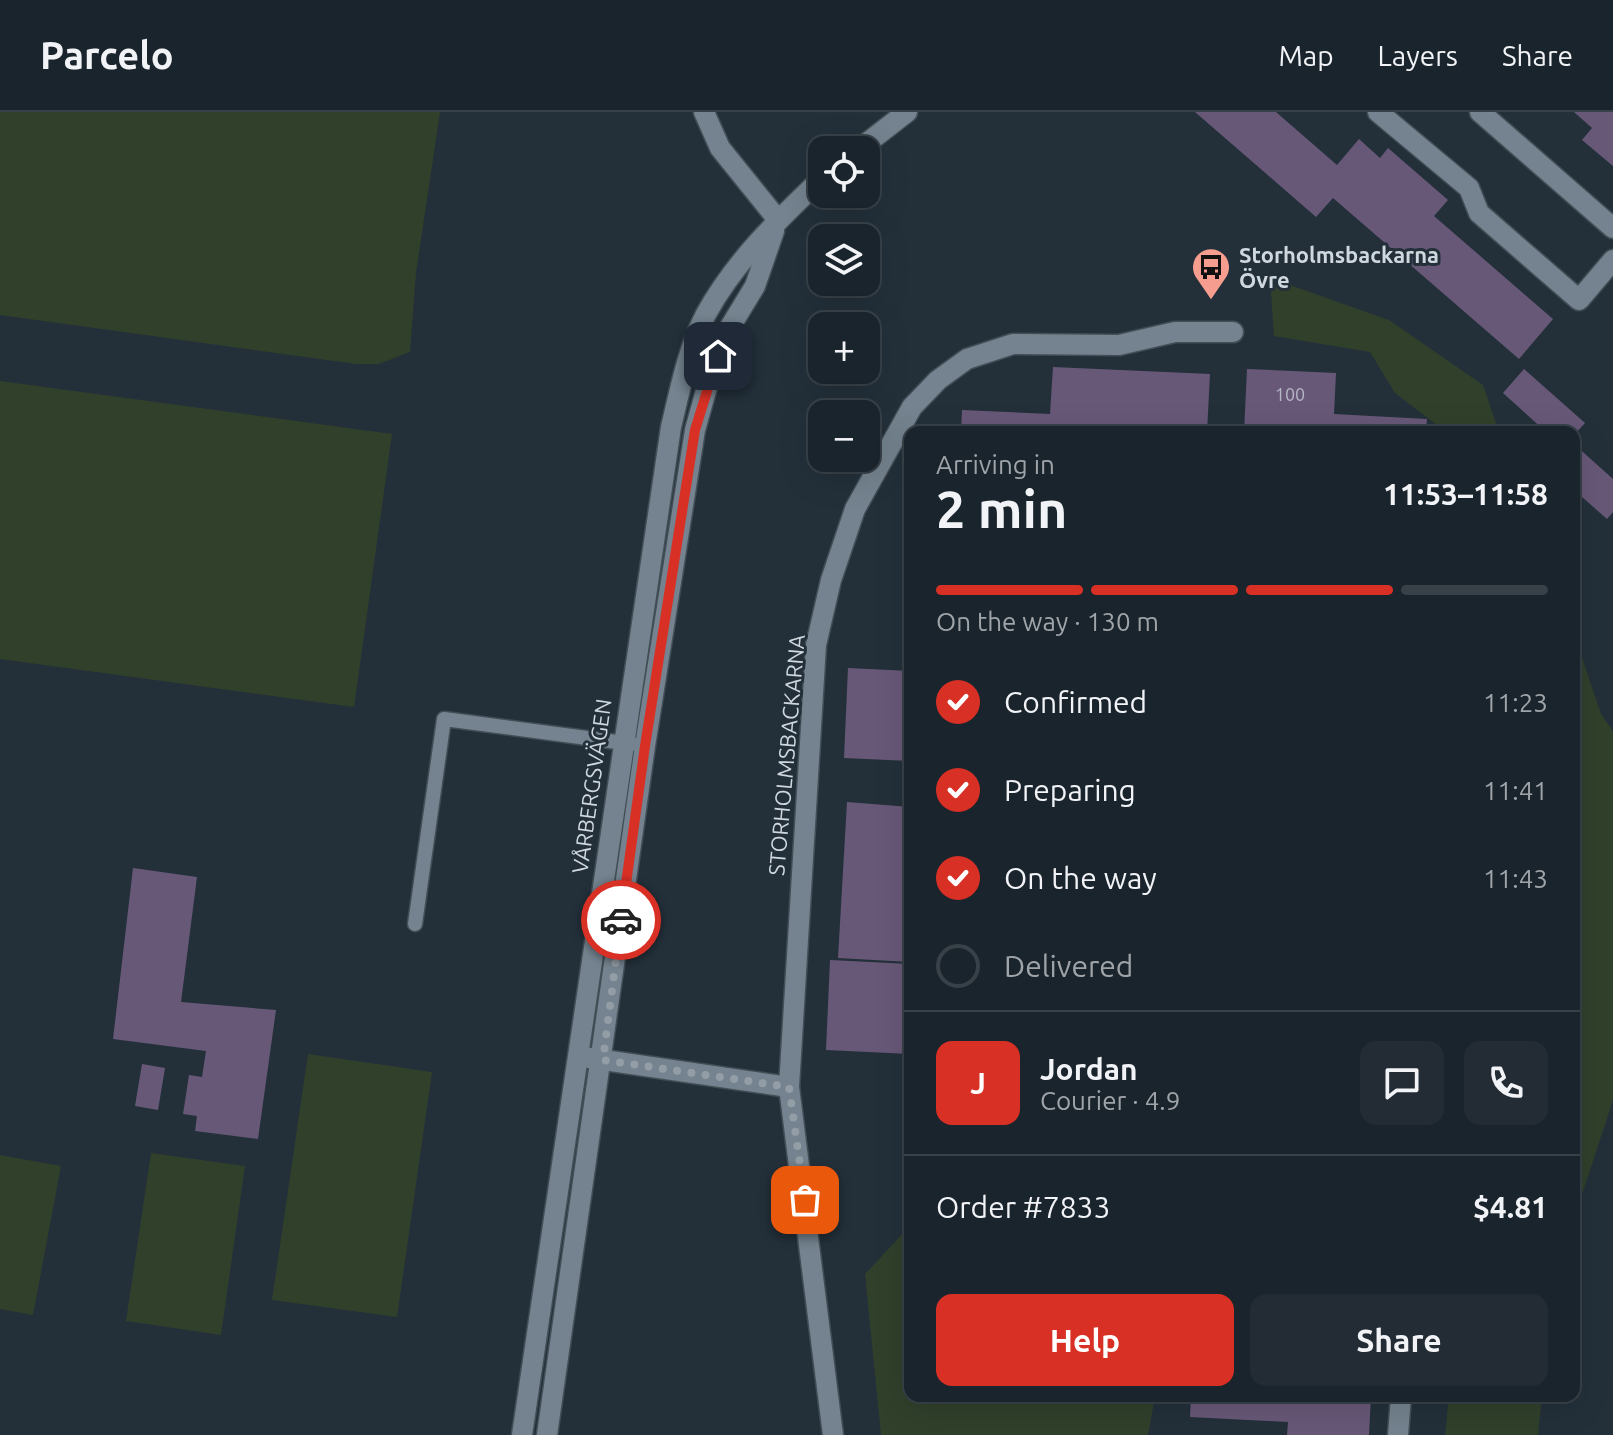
<!DOCTYPE html>
<html lang="en">
<head>
<meta charset="utf-8">
<style>
  :root { --surface:#1a242c; --page:#232c34; --text:#f1f3f6; --muted:#9fa4a9; --line:#384148; --accent:#d93025 }
  body { margin:0; font-family:Ubuntu,sans-serif; background:var(--page); color:var(--text); height:100vh; display:flex; flex-direction:column; font-size:30px; white-space:nowrap }
  * { box-sizing:border-box; margin:0 }
  p { font-size:26px; color:var(--muted) }
  .icon { flex:none; width:44px; height:44px; fill:none; stroke:currentColor; stroke-width:2; stroke-linecap:round; stroke-linejoin:round }
  .map { position:relative; flex:1; overflow:hidden }
  .side { position:absolute; left:904px; top:314px; width:676px; height:976px; display:flex; flex-direction:column; background:var(--surface); border-radius:16px; box-shadow:0 8px 32px #0002,0 0 0 2px var(--line) }
  .side>* { flex:none }
  .controls { position:absolute; left:808px; top:24px; display:grid; gap:16px }
  .controls a { display:grid; place-items:center; width:72px; height:72px; border-radius:16px; background:var(--surface); box-shadow:0 8px 32px #0002,0 0 0 2px var(--line); font-size:40px }
  .pin { position:absolute; display:grid; place-items:center; width:68px; height:68px; color:#fff; margin:-34px; border-radius:16px; box-shadow:0 4px 12px #0006 }
  .courier { position:absolute; display:grid; place-items:center; width:80px; height:80px; margin:-40px; border:6px solid #d93025; border-radius:50%; background:#fff; color:#222; box-shadow:0 2px 10px #0007 }
  .overview em { font-style:normal; font-weight:700 }
  .overview div { display:flex; flex-direction:column-reverse }
  .overview { display:flex; align-items:center; justify-content:space-between; height:136px; padding:0 32px }
  h1 { font-size:52px; font-weight:700; line-height:60px }
  .bar { display:grid; grid-template-columns:repeat(4,1fr); gap:12px 8px; align-content:center; height:96px; padding:0 32px }
  .bar i { height:10px; border-radius:6px; background:var(--line) }
  .bar .active { background:var(--accent) }
  .bar p { grid-column:span 4 }
  .line { display:flex; align-items:center; gap:20px; padding:0 32px; border-top:2px solid var(--line) }
  .line div { flex:1 }
  .round { display:grid; place-items:center; flex:none; width:84px; height:84px; border-radius:16px; background:var(--page) }
  ol { padding:0 32px; list-style:none }
  li { display:flex; align-items:center; gap:24px; height:88px }
  li p { margin-inline-start:auto }
  li .icon { padding:8px; border-radius:50%; background:var(--accent); color:#fff; stroke-width:4 }
  li:last-child { color:var(--muted) }
  li i { width:44px; height:44px; border:4px solid var(--line); border-radius:50% }
  .action { display:flex; gap:16px; margin-top:auto; padding:16px 32px }
  .action a { flex:1; height:92px; border-radius:16px; background:var(--accent); color:#fff; font-size:32px; font-weight:700; line-height:92px; text-align:center }
  .action a+a { background:var(--page); color:var(--text) }
  header { display:flex; align-items:center; gap:48px; box-sizing:border-box; height:112px; padding:0 40px; background:var(--surface); border-bottom:2px solid var(--line) }
  header strong { font-size:38px }
  nav { display:flex; gap:44px; margin-inline-start:auto; font-size:28px }
  .map>svg:first-child { display:block }
</style>
</head>
<body>
<header>
<strong>Parcelo</strong>
<nav><a>Map</a><a>Layers</a><a>Share</a></nav>
</header>
<div class="map">
<svg width="1613" height="1323" viewBox="0 0 1613 1323">
  <rect width="100%" height="100%" fill="#23303a"/>
  <g fill="#30402b">
    <path d="M0 0H440L416 161 410 240 379 252H356L0 203Z"/>
    <path d="M1270 166 1389 208 1483 273 1499 320H1446L1395 281 1370 240 1274 224Z"/>
    <path d="M0 269 392 322 354 595 0 547Z"/>
    <path d="M1574 522 1601 602 1613 619V988L1574 1107Z"/>
    <path d="M308 942 432 960 397 1205 272 1188Z"/>
    <path d="M151 1041 245 1054 221 1223 126 1209Z"/>
    <path d="M0 1043 61 1054 33 1203 0 1197Z"/>
    <path d="M910 1114V1284H1155L1148 1323H881L865 1162Z"/>
    <path d="M1449 1284H1542L1538 1323H1445Z"/>
  </g>
  <g fill="#685878">
    <path d="M1195 0H1276L1337 53 1359 27 1380 46 1388 36 1448 88 1434 104 1553 207 1519 247 1333 86 1316 105Z"/>
    <path d="M1574 0H1613V54L1582 28 1592 16Z"/>
    <path d="M1053 255 1210 262 1207 320H961L962 298 1050 302Z"/>
    <path d="M1247 257 1336 261 1334 302 1427 307 1426 320H1244Z"/>
    <path d="M1524 257 1585 311 1574 323V320H1546L1503 281Z"/>
    <path d="M1574 332 1613 367V400L1607 407 1574 378Z"/>
    <path d="M848 556 910 559V649L844 646Z"/>
    <path d="M847 690 910 695V850L838 846Z"/>
    <path d="M133 756 197 765 181 890 276 898 258 1027 195 1019 197 1004 183 1002 189 963 202 965 206 939 113 927Z"/>
    <path d="M830 848 910 852V942L826 938Z"/>
    <path d="M142 952 165 956 158 998 135 994Z"/>
    <path d="M1191 1284H1371L1369 1323H1287L1288 1310 1190 1305Z"/>
  </g>
  <g fill="none" stroke-linecap="round" stroke-linejoin="round">
    <g stroke="#424e56" stroke-width="17">
      <path id="lane" d="M415 812 444 607 632 632"/>
    </g>
    <g stroke="#424e56" stroke-width="23">
      <g id="street">
        <path d="M704 0 720 36 778 108"/>
        <path d="M1378 0 1469 76 1479 101 1579 188 1613 148"/>
        <path d="M1480 0 1613 116"/>
        <path d="M583 945 789 975"/>
        <path d="M833 1323 789 975 816 533 831 468 855 397 912 295 938 268 967 247 1013 232 1119 233 1175 220H1233"/>
        <path d="M1398 1323 1401 1284"/>
      </g>
    </g>
    <g stroke="#424e56" stroke-width="23">
      <g id="secondary">
        <path d="M858 38 907 0"/>
        <path d="M522 1323 671 315C680 278 688 236 706 202 735 149 779 107 822 66"/>
        <path d="M547 1323 645 634 695 318 709 268 727 220 755 174 774 119"/>
      </g>
    </g>
    <use href="#lane" stroke="#74838f" stroke-width="14"/>
    <use href="#street" stroke="#74838f" stroke-width="20"/>
    <use href="#secondary" stroke="#74838f" stroke-width="20"/>
  </g>
  <g fill="none" stroke-linecap="round" stroke-linejoin="round">
    <path stroke="#939da5" stroke-width="8" stroke-dasharray="0 14.4" d="M621 808 603 948 789 975 805 1088"/>
    <path stroke="#d93025" stroke-width="10" d="M621 808 645 634 695 318 718 244"/>
  </g>
  <defs>
    <g id="bus-pin" transform="scale(2)"><path d="M0 17L-7.5 6A9.5 9.5 0 1 1 7.5 6Z" fill="#f59d8f" stroke="#23303a"/><path d="M-5-6H5V4H4V6H2V4H-2V6H-4V4H-5ZM-3.5-4V0h7V-4ZM-3.5 1.2v1.5H-2V1.2ZM2 1.2v1.5H3.5V1.2Z" fill="#111"/></g>
  </defs>
  <g fill-rule="evenodd">
    <use href="#bus-pin" x="1211" y="155"/>
  </g>
  <g text-anchor="middle" dominant-baseline="central" stroke-width="6" stroke-linejoin="round" paint-order="stroke">
    <g font-size="18" fill="#b6b8c5">
      <text x="1290" y="282">100</text>
    </g>
    <g font-size="22" font-weight="bold" fill="#d0d8df" stroke="#23303a" text-anchor="start">
      <text x="1239" y="142">Storholmsbackarna<tspan x="1239" dy="25">Övre</tspan></text>
    </g>
    <g font-size="22" fill="#d0d8df" stroke="#23303a">
      <text transform="translate(786 643) rotate(-85)">STORHOLMSBACKARNA</text>
      <text transform="translate(591 674) rotate(-82)">VÅRBERGSVÄGEN</text>
    </g>
  </g>
</svg>
<div class="controls">
<a><svg class="icon" aria-label="locate" viewBox="0 0 24 24"><circle cx="12" cy="12" r="6"/><path d="M12 2v4M12 18v4M2 12h4M18 12h4"/></svg></a>
<a><svg class="icon" aria-label="layers" viewBox="0 0 24 24"><path d="M12 4l9 5-9 5-9-5zM3 14l9 5 9-5"/></svg></a>
<a>+</a>
<a>−</a>
</div>
<div class="pin" style="left:805px;top:1088px;background:#ea580c"><svg class="icon" aria-label="bag" viewBox="0 0 24 24"><path d="M5 8h14l-1 12H6zM9 8a3 3 0 0 1 6 0"/></svg></div>
<div class="pin" style="left:718px;top:244px;background:#1f2937"><svg class="icon" aria-label="home" viewBox="0 0 24 24"><path d="M3 11l9-7 9 7M6 9v11h12V9"/></svg></div>
<div class="courier" style="left:621px;top:808px"><svg class="icon" aria-label="car" viewBox="0 0 24 24"><path d="M5 17H2v-5l4-1 3-4h7l3 4 3 1v5h-3M9 17h6M6 11h13"/><circle cx="7" cy="17" r="2"/><circle cx="17" cy="17" r="2"/></svg></div>
<section class="side">
<div class="overview"><div><h1>2 min</h1><p>Arriving in</p></div><em>11:53–11:58</em></div>
<div class="bar"><i class="active"></i><i class="active"></i><i class="active"></i><i></i><p>On the way · 130 m</p></div>
<ol>
<li><svg class="icon" aria-label="check" viewBox="0 0 24 24"><path d="M5 12l5 5 9-10"/></svg>Confirmed<p>11:23</p></li>
<li><svg class="icon" aria-label="check" viewBox="0 0 24 24"><path d="M5 12l5 5 9-10"/></svg>Preparing<p>11:41</p></li>
<li><svg class="icon" aria-label="check" viewBox="0 0 24 24"><path d="M5 12l5 5 9-10"/></svg>On the way<p>11:43</p></li>
<li><i></i>Delivered</li>
</ol>
<div class="line" style="height:144px"><b class="round" style="background:var(--accent);color:#fff">J</b><div><b>Jordan</b><p>Courier · 4.9</p></div><a class="round"><svg class="icon" aria-label="chat" viewBox="0 0 24 24"><path d="M4 5h16v11H9l-5 4z"/></svg></a><a class="round"><svg class="icon" aria-label="phone" viewBox="0 0 24 24"><path d="M5 4h4l2 5-3 2q2 4 5 5l2-3 5 2v4C11 20 4 13 5 4z"/></svg></a></div>
<div class="line" style="height:104px"><div>Order #7833</div><b>$4.81</b></div>
<div class="action"><a>Help</a><a>Share</a></div>
</section>
</div>
</body>
</html>
